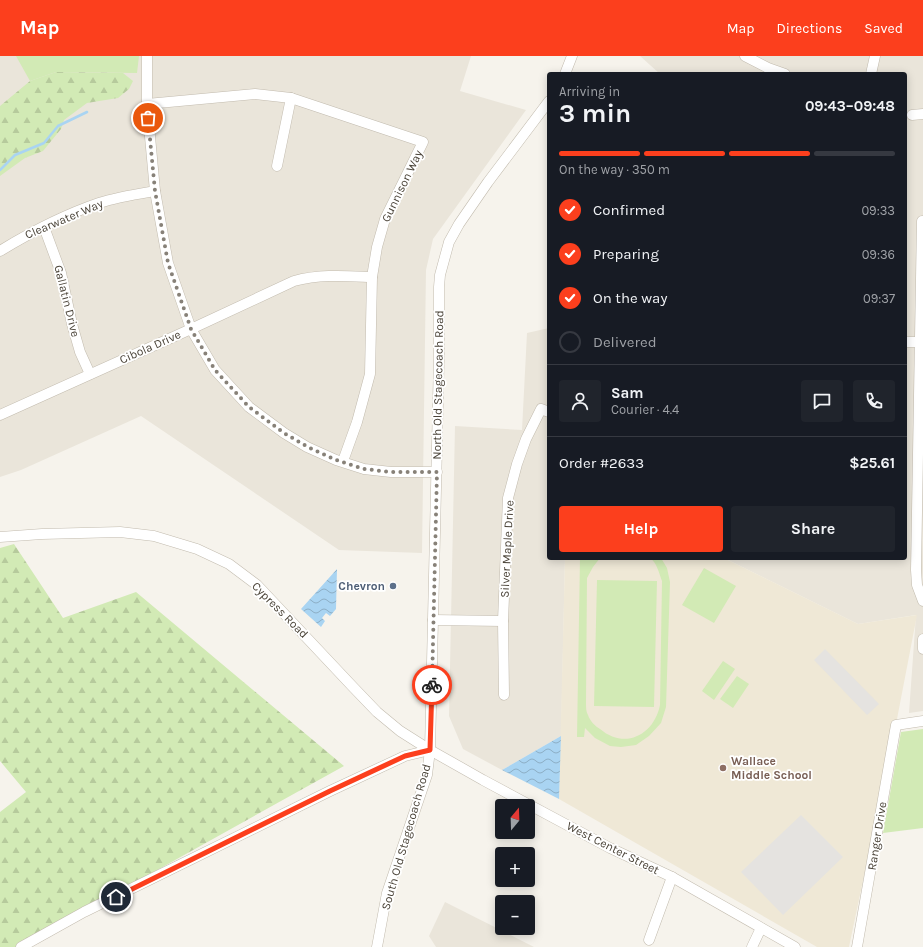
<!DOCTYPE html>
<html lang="en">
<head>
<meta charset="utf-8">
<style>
  :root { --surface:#171b24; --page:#20242c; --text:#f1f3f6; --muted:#9ea1a6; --line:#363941; --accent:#fc3f1d }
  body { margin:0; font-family:Karla,sans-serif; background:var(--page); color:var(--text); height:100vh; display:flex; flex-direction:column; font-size:15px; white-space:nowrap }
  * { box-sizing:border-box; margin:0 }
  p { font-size:13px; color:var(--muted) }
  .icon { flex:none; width:22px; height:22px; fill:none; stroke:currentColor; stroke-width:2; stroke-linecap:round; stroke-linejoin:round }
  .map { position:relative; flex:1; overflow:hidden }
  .drawer { position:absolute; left:547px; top:16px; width:360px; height:488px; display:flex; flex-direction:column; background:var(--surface); border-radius:4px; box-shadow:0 2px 10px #0003 }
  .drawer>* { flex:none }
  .needle { width:26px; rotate:19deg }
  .fabs { position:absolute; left:495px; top:743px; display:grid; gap:8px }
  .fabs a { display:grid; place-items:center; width:40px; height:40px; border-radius:4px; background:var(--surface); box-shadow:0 2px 10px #0003; font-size:20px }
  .pin { position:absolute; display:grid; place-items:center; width:34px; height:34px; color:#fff; margin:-17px; border:2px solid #fff; border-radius:50%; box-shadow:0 1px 4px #0007 }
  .courier { position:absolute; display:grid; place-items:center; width:40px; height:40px; margin:-20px; border:3px solid #fc3f1d; border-radius:50%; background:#fff; color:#222; box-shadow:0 1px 5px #0007 }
  .overview em { font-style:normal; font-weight:700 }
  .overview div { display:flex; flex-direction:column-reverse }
  .overview { display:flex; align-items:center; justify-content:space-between; height:68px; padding:0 12px }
  h1 { font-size:26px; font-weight:700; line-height:30px }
  .bar { display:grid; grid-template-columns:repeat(4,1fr); gap:6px 4px; align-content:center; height:48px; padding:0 12px }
  .bar i { height:5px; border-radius:3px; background:var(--line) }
  .bar .active { background:var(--accent) }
  .bar p { grid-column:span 4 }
  .line { display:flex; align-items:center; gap:10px; padding:0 12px; border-top:1px solid var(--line) }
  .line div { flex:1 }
  .round { display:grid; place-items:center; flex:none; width:42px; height:42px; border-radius:4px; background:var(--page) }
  ol { padding:0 12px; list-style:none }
  li { display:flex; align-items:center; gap:12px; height:44px }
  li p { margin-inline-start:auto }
  li .icon { padding:4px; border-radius:50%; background:var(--accent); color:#fff; stroke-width:4 }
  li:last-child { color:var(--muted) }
  li i { width:22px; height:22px; border:2px solid var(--line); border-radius:50% }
  .button { display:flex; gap:8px; margin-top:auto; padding:8px 12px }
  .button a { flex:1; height:46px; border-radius:4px; background:var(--accent); color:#fff; font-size:16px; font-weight:700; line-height:46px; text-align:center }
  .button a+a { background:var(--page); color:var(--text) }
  header { display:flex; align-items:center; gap:24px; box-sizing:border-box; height:56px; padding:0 20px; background:var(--accent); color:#fff }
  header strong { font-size:19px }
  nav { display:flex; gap:22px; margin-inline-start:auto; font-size:14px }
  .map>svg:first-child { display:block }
</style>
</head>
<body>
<header>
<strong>Map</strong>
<nav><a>Map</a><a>Directions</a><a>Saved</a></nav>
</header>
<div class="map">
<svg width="923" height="891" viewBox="0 0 923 891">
  <defs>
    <pattern id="forest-firs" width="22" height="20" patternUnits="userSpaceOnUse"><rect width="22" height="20" fill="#d2eab5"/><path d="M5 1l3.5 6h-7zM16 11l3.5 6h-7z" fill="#b6ca9c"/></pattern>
    <pattern id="water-waves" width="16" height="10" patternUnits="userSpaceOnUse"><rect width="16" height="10" fill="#a9d4f2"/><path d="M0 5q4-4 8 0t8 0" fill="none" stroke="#8caec5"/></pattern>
  </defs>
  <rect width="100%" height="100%" fill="#f6f3ec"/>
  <g fill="#eae5da">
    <path d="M0 0H471L460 35 526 54 433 183 426 214 422 497 339 494 141 360 21 414 0 421Z"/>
    <path d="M640 0H923V655L909 657 916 559 858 568 724 502H905V18H660Z"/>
    <path d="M549 272V502H565L561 680 502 714 463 693 449 660 455 370 522 374 527 277Z"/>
    <path d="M445 846 534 891H436L429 880Z"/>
  </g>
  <path fill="#efe8d6" d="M565 502H724L858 568 917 559 897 663 849 891H817L559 743Z"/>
  <g fill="#d2eab5">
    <path d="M16 0H139L137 17 56 16 30 25Z"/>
    <path d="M580 502H600L593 511 587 522 586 647C586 651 586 656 588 659 590 665 595 670 600 673 625 694 654 679 660 649L662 525C659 517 657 507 650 502H661L667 512 670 526 666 651 661 667 649 680 636 689 621 691 610 690 595 682 585 672 584 681H577Z"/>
    <path d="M704 512 736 530 714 567 682 549Z"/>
    <path d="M597 524 657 525 654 651 594 650Z"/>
    <path d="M723 605 735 613 714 644 702 635Z"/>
    <path d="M737 620 749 628 733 652 720 643Z"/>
    <path d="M923 673V772L883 777 901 676Z"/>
  </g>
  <g fill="url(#forest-firs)">
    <path d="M56 16 123 17 133 25 129 33 118 42 87 47 64 64 61 73 43 95 25 102 0 120V50L30 25Z"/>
    <path d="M14 488 63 562 136 536 344 710 19 891H0V756L26 736 0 705V492Z"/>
  </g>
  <g fill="#e5e3e0">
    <path d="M825 593 879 648 867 659 814 604Z"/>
    <path d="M801 759 843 801 783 859 741 816Z"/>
  </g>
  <g fill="url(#water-waves)">
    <path d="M337 513 336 553 330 560 326 557 322 562 325 565 321 571 301 553Z"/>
    <path d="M561 680 559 743 502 714Z"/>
  </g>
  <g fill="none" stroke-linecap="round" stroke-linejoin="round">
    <path stroke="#a9d4f2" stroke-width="2.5" d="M0 114 15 99 44 87 58 70 87 56"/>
    <g stroke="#c2bbae" stroke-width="11">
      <g id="minor">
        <path d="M147 0V48L155 135 168 207 191 273 215 314 249 351 284 377 307 391 336 404 364 413 391 416H437"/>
        <path d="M745 0 768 12 785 18"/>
        <path d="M565 18 572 0"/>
        <path d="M871 18 875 0"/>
        <path d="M147 48 255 38 291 42 423 86 385 163 377 191 372 221 370 318 357 366 343 405"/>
        <path d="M912 59 923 58"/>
        <path d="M277 110 291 42"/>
        <path d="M923 165H922L916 514 917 529 923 545"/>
        <path d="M44 171 61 217 72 268 80 296 90 318"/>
        <path d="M0 195C31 176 64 159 99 147 117 141 137 138 155 135"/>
        <path d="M905 286H923"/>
        <path d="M0 359 191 273 294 225C321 218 345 220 372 221"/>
        <path d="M0 481 42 478 120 476 154 480 197 493 229 508 257 529 353 631 377 656 400 675 430 694 483 724 610 792 672 821 795 891"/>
        <path d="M433 564 503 565"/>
        <path d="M923 583V593"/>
        <path d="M504 639 503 565 508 442 517 408 526 383 541 353 549 356"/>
        <path d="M649 884 672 821"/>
        <path d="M21 891 84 856 330 735 405 700 430 694"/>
        <path d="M377 891 387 837 427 719 430 694 439 302V231L440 219 449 186 459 168 488 126 549 45"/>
        <path d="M752 891 761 872"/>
        <path d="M857 891 896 669 923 665"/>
      </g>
    </g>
    <use href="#minor" stroke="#fff" stroke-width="10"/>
  </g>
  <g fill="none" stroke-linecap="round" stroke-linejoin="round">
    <path stroke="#878178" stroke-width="4" stroke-dasharray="0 7.2" d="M148 62 155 135 168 207 191 273 215 314 249 351 284 377 308 391 336 404 364 413 391 416H437L432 629"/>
    <path stroke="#fc3f1d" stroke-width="5" d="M116 841 330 735 405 700 430 694 432 629"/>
  </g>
  <circle fill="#5c6f8a" stroke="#fff" stroke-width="1.5" cx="393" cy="530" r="4"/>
  <circle fill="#8d6e63" stroke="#fff" stroke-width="1.5" cx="723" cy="712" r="4"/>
  <g text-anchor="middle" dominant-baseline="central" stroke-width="3.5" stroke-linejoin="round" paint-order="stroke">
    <g font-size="12" fill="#4b4439" stroke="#fff">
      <text transform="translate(402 130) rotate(-64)">Gunnison Way</text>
      <text transform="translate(64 163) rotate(-23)">Clearwater Way</text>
      <text transform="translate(67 245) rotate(76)">Gallatin Drive</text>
      <text transform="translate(150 291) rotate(-24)">Cibola Drive</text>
      <text transform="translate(438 329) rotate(-89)">North Old Stagecoach Road</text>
      <text transform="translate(507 493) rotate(-87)">Silver Maple Drive</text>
      <text transform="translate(280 554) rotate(45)">Cypress Road</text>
      <text transform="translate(877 780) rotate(-81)">Ranger Drive</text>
      <text transform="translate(406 781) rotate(-74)">South Old Stagecoach Road</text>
      <text transform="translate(613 792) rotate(27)">West Center Street</text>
    </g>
    <g font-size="12" font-weight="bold" fill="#4e5e75" stroke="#fff" text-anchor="end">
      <text x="385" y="530">Chevron</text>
    </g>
    <g font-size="12" font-weight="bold" fill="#785e54" stroke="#fff" text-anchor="start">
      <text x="731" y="705">Wallace<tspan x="731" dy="14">Middle School</tspan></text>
    </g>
  </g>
</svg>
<div class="fabs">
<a><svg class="needle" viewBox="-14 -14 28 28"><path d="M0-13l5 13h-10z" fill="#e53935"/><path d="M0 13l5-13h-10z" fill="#9ea1a6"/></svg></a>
<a>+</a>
<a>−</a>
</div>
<div class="pin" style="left:148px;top:62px;background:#ea580c"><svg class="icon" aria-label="bag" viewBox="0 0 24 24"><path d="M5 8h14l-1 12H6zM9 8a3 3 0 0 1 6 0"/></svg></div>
<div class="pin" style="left:116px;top:841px;background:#1f2937"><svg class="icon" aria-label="home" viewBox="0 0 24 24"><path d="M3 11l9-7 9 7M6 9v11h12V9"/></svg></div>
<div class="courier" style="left:432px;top:629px"><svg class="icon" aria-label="bike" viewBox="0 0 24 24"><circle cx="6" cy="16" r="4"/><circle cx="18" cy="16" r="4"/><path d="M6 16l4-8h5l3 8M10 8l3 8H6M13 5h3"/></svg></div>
<section class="drawer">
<div class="overview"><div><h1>3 min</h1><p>Arriving in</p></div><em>09:43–09:48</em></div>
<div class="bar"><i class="active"></i><i class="active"></i><i class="active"></i><i></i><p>On the way · 350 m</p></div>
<ol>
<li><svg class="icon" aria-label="check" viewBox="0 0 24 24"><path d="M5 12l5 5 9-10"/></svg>Confirmed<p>09:33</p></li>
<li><svg class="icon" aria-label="check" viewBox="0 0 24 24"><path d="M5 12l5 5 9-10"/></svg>Preparing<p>09:36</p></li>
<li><svg class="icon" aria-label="check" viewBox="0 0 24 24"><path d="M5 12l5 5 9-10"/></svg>On the way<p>09:37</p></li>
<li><i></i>Delivered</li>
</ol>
<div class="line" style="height:72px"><a class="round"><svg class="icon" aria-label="person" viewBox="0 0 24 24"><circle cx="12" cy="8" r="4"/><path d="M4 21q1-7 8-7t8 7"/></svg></a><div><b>Sam</b><p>Courier · 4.4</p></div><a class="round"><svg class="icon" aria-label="chat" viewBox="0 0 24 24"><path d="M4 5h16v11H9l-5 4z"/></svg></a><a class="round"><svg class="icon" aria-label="phone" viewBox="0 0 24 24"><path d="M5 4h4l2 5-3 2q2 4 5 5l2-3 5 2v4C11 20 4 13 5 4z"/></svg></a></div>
<div class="line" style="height:52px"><div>Order #2633</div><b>$25.61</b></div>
<div class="button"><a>Help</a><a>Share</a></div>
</section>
</div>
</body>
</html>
